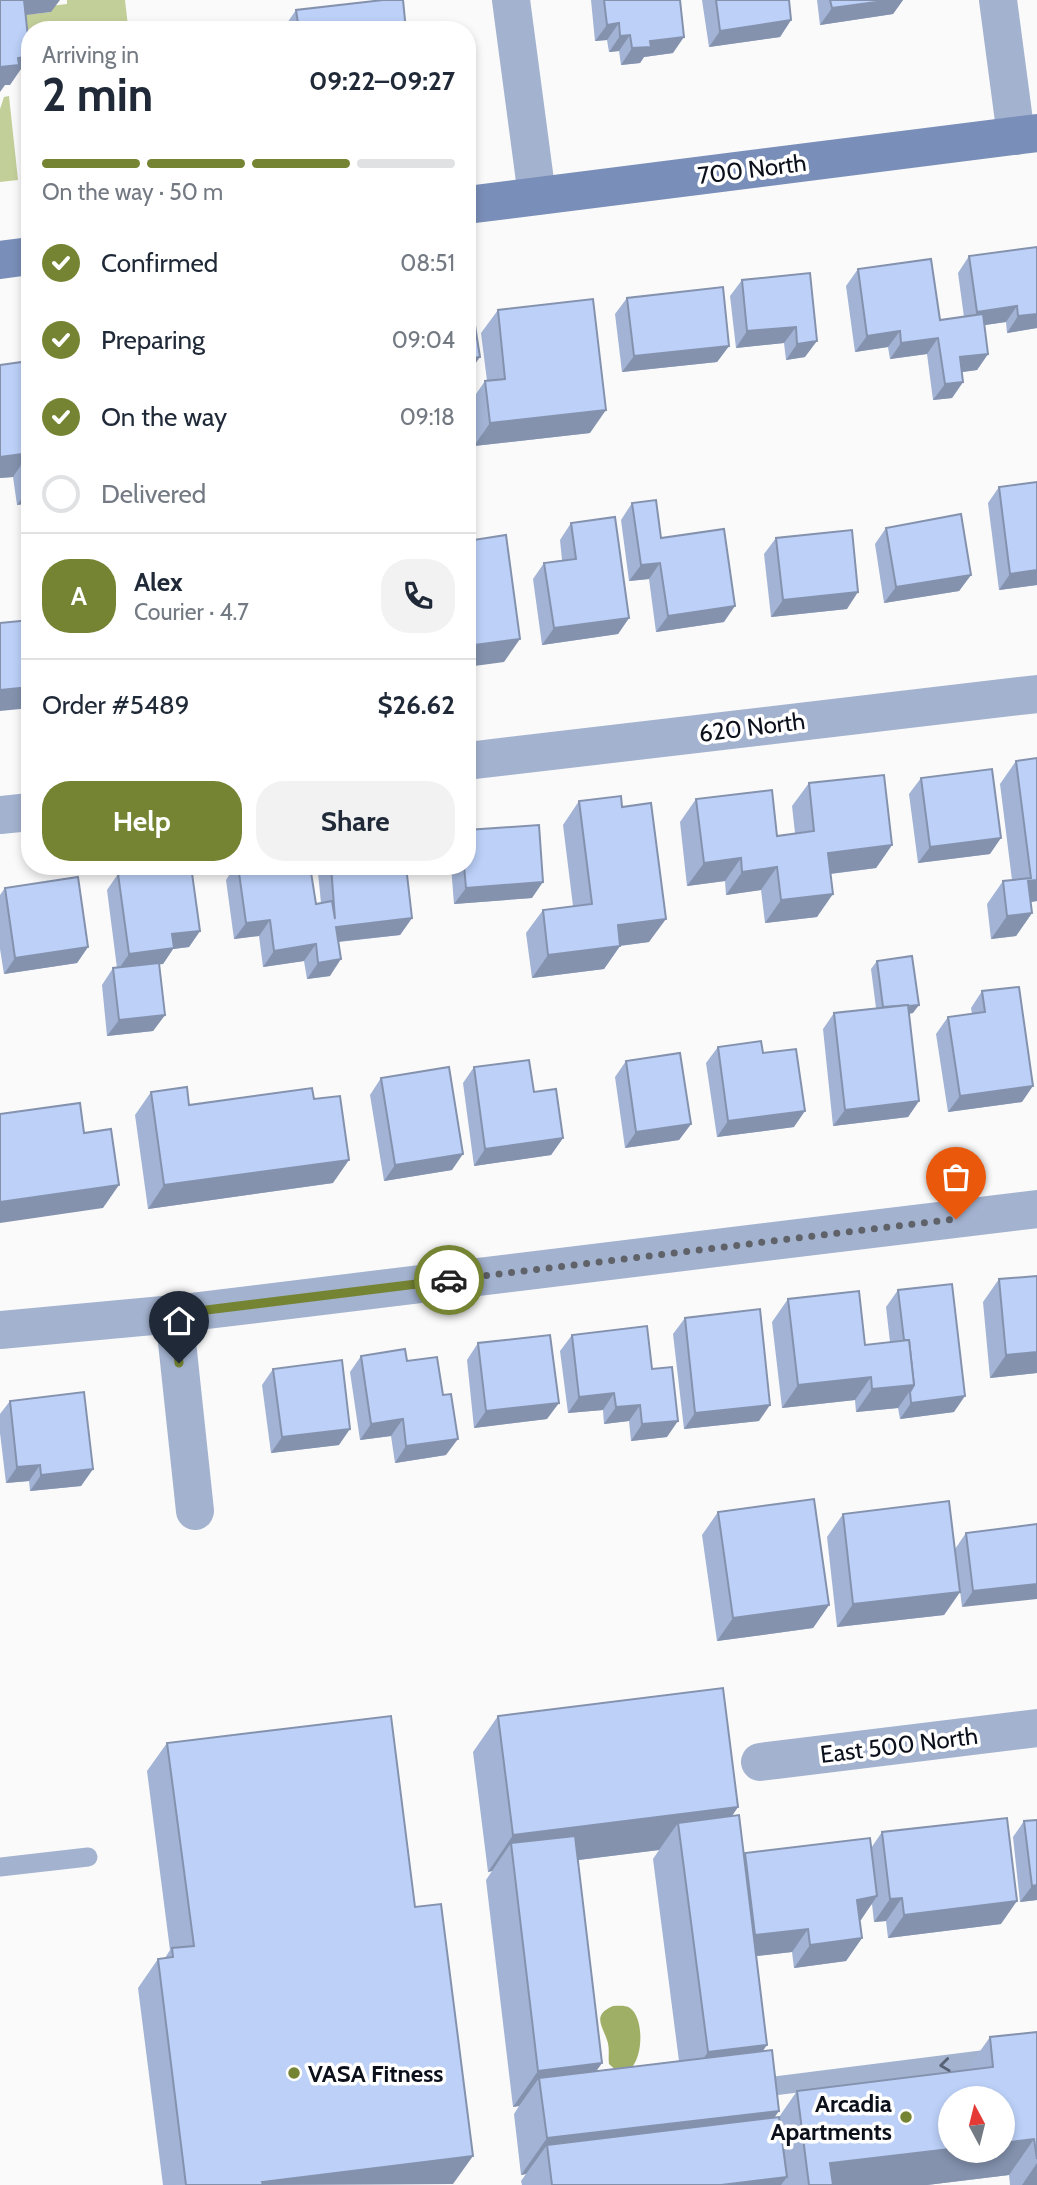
<!DOCTYPE html>
<html lang="en">
<head>
<meta charset="utf-8">
<style>
  :root { --surface:#fff; --page:#f2f2f3; --text:#1f2937; --muted:#747a83; --line:#e0e1e3; --accent:#758433 }
  body { margin:0; font-family:Cabin,sans-serif; background:var(--page); color:var(--text); height:100vh; display:flex; flex-direction:column; font-size:26px; white-space:nowrap }
  * { box-sizing:border-box; margin:0 }
  p { font-size:23px; color:var(--muted) }
  .icon { flex:none; width:38px; height:38px; fill:none; stroke:currentColor; stroke-width:2; stroke-linecap:round; stroke-linejoin:round }
  .map { position:relative; flex:1; overflow:hidden }
  .drawer { position:absolute; left:21px; top:21px; width:455px; height:854px; display:flex; flex-direction:column; background:var(--surface); border-radius:28px; box-shadow:0 4px 10px #0003 }
  .drawer>* { flex:none }
  .needle { width:46px; rotate:353deg }
  .tools { position:absolute; left:938px; top:2086px; display:grid; gap:14px }
  .tools a { display:grid; place-items:center; width:77px; height:77px; border-radius:50%; background:var(--surface); box-shadow:0 4px 10px #0003; font-size:35px }
  .pin { position:absolute; display:grid; place-items:center; width:60px; height:60px; color:#fff; margin:-72px -30px; border-radius:50% 50% 50% 0; rotate:-45deg; box-shadow:0 0 7px #0007 }
  .pin .icon { rotate:45deg }
  .courier { position:absolute; display:grid; place-items:center; width:70px; height:70px; margin:-35px; border:5px solid #758433; border-radius:50%; background:#fff; color:#222; box-shadow:0 2px 9px #0007 }
  .head em { font-style:normal; font-weight:700 }
  .head div { display:flex; flex-direction:column-reverse }
  .head { display:flex; align-items:center; justify-content:space-between; height:119px; padding:0 21px }
  h1 { font-size:46px; font-weight:700; line-height:52px }
  .bar { display:grid; grid-template-columns:repeat(4,1fr); gap:10px 7px; align-content:center; height:84px; padding:0 21px }
  .bar i { height:9px; border-radius:5px; background:var(--line) }
  .bar .selected { background:var(--accent) }
  .bar p { grid-column:span 4 }
  .line { display:flex; align-items:center; gap:18px; padding:0 21px; border-top:2px solid var(--line) }
  .line div { flex:1 }
  .round { display:grid; place-items:center; flex:none; width:74px; height:74px; border-radius:28px; background:var(--page) }
  ol { padding:0 21px; list-style:none }
  li { display:flex; align-items:center; gap:21px; height:77px }
  li p { margin-inline-start:auto }
  li .icon { padding:7px; border-radius:50%; background:var(--accent); color:#fff; stroke-width:4 }
  li:last-child { color:var(--muted) }
  li i { width:38px; height:38px; border:4px solid var(--line); border-radius:50% }
  .action { display:flex; gap:14px; margin-top:auto; padding:14px 21px }
  .action a { flex:1; height:80px; border-radius:28px; background:var(--accent); color:#fff; font-size:28px; font-weight:700; line-height:80px; text-align:center }
  .action a+a { background:var(--page); color:var(--text) }
  .map>svg:first-child { display:block }
</style>
</head>
<body>
<div class="map">
<svg width="1037" height="2185" viewBox="0 0 1037 2185">
  <rect width="100%" height="100%" fill="#fafafa"/>
  <g fill="#c3cf99">
    <path d="M67 0H125L128 26 93 30H30V37H24L16 16 51 12 50 6 67 4Z"/>
    <path d="M9 96 18 180 0 182V109L4 97Z"/>
  </g>
  <path fill="#a0af66" d="M613 2006C619 2006 625 2005 630 2008 650 2022 640 2095 609 2064 608 2056 610 2048 607 2040 602 2025 592 2015 613 2006Z"/>
  <g fill="none" stroke-linecap="round" stroke-linejoin="round">
    <g stroke="#a3b2cf" stroke-width="19">
      <path d="M0 1867 88 1857"/>
      <path d="M759 2097 758 2088 1037 2053"/>
    </g>
    <g stroke="#a3b2cf" stroke-width="38">
      <path d="M511 0 537 196"/>
      <path d="M998 0 1016 136"/>
      <path d="M467 761 1037 694"/>
      <path d="M0 815 30 812"/>
      <path d="M174 1314 195 1511"/>
      <path d="M0 1330 174 1314 1037 1209"/>
      <path d="M760 1762 1037 1728"/>
    </g>
    <g stroke="#798eb8" stroke-width="38">
      <path d="M467 205 1037 133"/>
      <path d="M0 260 30 256"/>
    </g>
  </g>
  <g fill="#a2b3d5" fill-rule="evenodd">
    <path d="M591 0H680L673 53 644 57 640 63 621 65 619 51 609 52 607 40 595 41Z"/>
    <path d="M702 0H789L791 20 780 37 709 47Z"/>
    <path d="M817 0H903L893 14 820 25Z"/>
    <path d="M296 10 406 30H285V26Z"/>
    <path d="M969 256 1037 328 1007 333 1006 322 984 325 988 354 977 370 962 372 963 382 952 398 933 400 927 354 890 359 888 347 855 352 846 286 858 269 940 320 964 317 958 273Z"/>
    <path d="M810 273 805 357 786 360 784 343 736 348 730 296 742 280Z"/>
    <path d="M627 298 729 346 717 362 622 372 615 314Z"/>
    <path d="M498 310 590 433 474 446 469 404 485 381H487L481 333Z"/>
    <path d="M30 420V503L17 505 13 477 0 478Z"/>
    <path d="M1037 482V585L999 590 988 503 999 487Z"/>
    <path d="M632 503 661 538 724 622 656 632 649 579 629 581 621 520Z"/>
    <path d="M571 523 629 618 618 634 542 645 533 579 544 563 562 560 560 540Z"/>
    <path d="M886 528 971 575 959 591 884 603 875 544Z"/>
    <path d="M776 538 847 609 771 617 764 554Z"/>
    <path d="M1016 761 1037 901 1031 902 1032 913 1016 936 991 939 987 904 1003 881 1012 880 1000 784Z"/>
    <path d="M921 778 990 854 918 863 909 794Z"/>
    <path d="M809 783 892 845 876 868 831 874 817 917 765 923 761 890 726 895 725 881 687 886 680 822 696 799 777 836 795 833 792 806Z"/>
    <path d="M579 801 622 807 649 942 620 946 604 969 532 978 526 933 543 910 573 906 563 825Z"/>
    <path d="M235 866H310L316 904 321 903 318 873 323 866H406L412 918 400 935 339 942 330 976 307 979 304 961 263 967 259 936 234 939 226 880Z"/>
    <path d="M451 866H467L532 898 454 904Z"/>
    <path d="M118 874 200 931 189 947 173 949 163 964H159L165 1015 153 1031 107 1036 102 985 113 968H117L107 890Z"/>
    <path d="M5 888 88 947 77 963 4 974 0 949V895Z"/>
    <path d="M877 961 913 1013 909 1014 919 1101 908 1117 833 1126 823 1029 834 1013 876 1008 871 969Z"/>
    <path d="M982 991 1022 1102 948 1112 936 1034 948 1017 972 1014 971 1008Z"/>
    <path d="M718 1047 763 1053 794 1127 717 1137 706 1063Z"/>
    <path d="M626 1061 691 1124 679 1140 625 1148 615 1077Z"/>
    <path d="M474 1067 534 1092 563 1138 551 1155 474 1166 463 1083Z"/>
    <path d="M381 1078 452 1170 384 1181 370 1095Z"/>
    <path d="M151 1092 189 1105 314 1099 333 1183 148 1209 135 1115Z"/>
    <path d="M1037 1276V1373L990 1378 983 1302 999 1279Z"/>
    <path d="M898 1290 954 1412 900 1419 898 1408 856 1412 855 1400 782 1408 772 1322 788 1299 865 1345 890 1342 886 1307Z"/>
    <path d="M685 1318 759 1421 684 1429 673 1334Z"/>
    <path d="M572 1335 652 1369 667 1437 631 1441 629 1421 604 1424 603 1410 568 1413 560 1351Z"/>
    <path d="M478 1343 547 1419 474 1428 467 1360Z"/>
    <path d="M361 1356 407 1361 446 1455 395 1463 391 1436 360 1440 350 1372Z"/>
    <path d="M273 1369 339 1445 271 1453 262 1385Z"/>
    <path d="M10 1401 93 1469 81 1486 30 1491 29 1481 6 1483 0 1433V1414Z"/>
    <path d="M718 1512 829 1605 813 1628 717 1641 702 1535Z"/>
    <path d="M843 1514 960 1592 944 1615 837 1627 827 1537Z"/>
    <path d="M1037 1524 962 1607 955 1549 966 1533Z"/>
    <path d="M498 1716 738 1807 732 1816 744 1855 745 1853 871 1848 882 1832 1001 1924 888 1938 886 1921 874 1922 872 1904 859 1920 862 1938 846 1961 794 1968 792 1952 756 1956 763 2051 774 2117H779L797 2091 966 2071 990 2037 1037 2032V2185H1010L1009 2175 927 2185H522L521 2181 526 2174 521 2175 514 2114 519 2106 513 2107 486 1880 492 1871 488 1872 473 1752ZM659 1850 653 1859 679 2061 596 2071 602 2063 578 1860Z"/>
    <path d="M167 1743 415 1907 453 2184 163 2185 138 1988 158 1959 165 1958 170 1950 147 1771Z"/>
    <path d="M1024 1821 1037 1900 1020 1902 1013 1837Z"/>
  </g>
  <g fill="#8492ae">
    <path d="M15 0H60L51 12 2 18Z"/>
    <path d="M891 0H903L893 14 820 25 832 8Z"/>
    <path d="M791 20 780 37 709 47 720 31Z"/>
    <path d="M619 23 607 40 595 41 607 25Z"/>
    <path d="M630 35 619 51 609 52 620 36Z"/>
    <path d="M684 37 673 53 644 57 640 63 621 65 632 48 650 41Z"/>
    <path d="M30 56 10 85H5L0 92V67L18 58Z"/>
    <path d="M1017 306 1006 322 965 328 977 312Z"/>
    <path d="M1037 314V328L1007 333 1018 316Z"/>
    <path d="M796 327 784 343 736 348 747 331Z"/>
    <path d="M900 331 888 347 855 352 867 336Z"/>
    <path d="M938 338 927 354 890 359 901 343Z"/>
    <path d="M817 341 805 357 786 360 797 344Z"/>
    <path d="M729 346 717 362 622 372 634 356Z"/>
    <path d="M988 354 977 370 948 374 960 357Z"/>
    <path d="M480 357 468 374H467V359Z"/>
    <path d="M963 382 952 398 933 400 945 384Z"/>
    <path d="M606 410 590 433 474 446 490 423Z"/>
    <path d="M29 453 13 477 0 478V457Z"/>
    <path d="M30 487V503L17 505Z"/>
    <path d="M660 563 649 579 629 581 641 565Z"/>
    <path d="M1037 570V585L999 590 1010 574Z"/>
    <path d="M971 575 959 591 884 603 896 587Z"/>
    <path d="M858 592 847 609 771 617 783 600Z"/>
    <path d="M735 606 724 622 656 632 668 616Z"/>
    <path d="M629 618 618 634 542 645 554 628Z"/>
    <path d="M520 639 504 662 467 667V646Z"/>
    <path d="M30 687V708L0 711V690Z"/>
    <path d="M1001 838 990 854 918 863 930 847Z"/>
    <path d="M892 845 876 868 812 876 828 853Z"/>
    <path d="M741 858 725 881 687 886 704 863Z"/>
    <path d="M777 867 761 890 726 895 742 872Z"/>
    <path d="M1037 880V901L1012 905 1028 881Z"/>
    <path d="M543 882 532 898 454 904 466 888Z"/>
    <path d="M833 894 817 917 765 923 781 900Z"/>
    <path d="M1032 913 1016 936 991 939 1007 916Z"/>
    <path d="M412 918 400 935 325 943 336 927Z"/>
    <path d="M666 919 649 942 602 948 618 925Z"/>
    <path d="M270 920 259 936 234 939 246 923Z"/>
    <path d="M200 931 189 947 173 949 163 964 118 970 129 954 172 934Z"/>
    <path d="M316 944 304 961 263 967 274 951Z"/>
    <path d="M620 946 604 969 532 978 548 955Z"/>
    <path d="M88 947 77 963 4 974 15 958Z"/>
    <path d="M341 959 330 976 307 979 318 963Z"/>
    <path d="M919 1005 913 1013 878 1018 884 1010Z"/>
    <path d="M165 1015 153 1031 107 1036 119 1020Z"/>
    <path d="M1033 1086 1022 1102 948 1112 960 1096Z"/>
    <path d="M919 1101 908 1117 833 1126 845 1110Z"/>
    <path d="M805 1111 794 1127 717 1137 728 1121Z"/>
    <path d="M691 1124 679 1140 625 1148 636 1132Z"/>
    <path d="M563 1138 551 1155 474 1166 485 1149Z"/>
    <path d="M463 1154 452 1170 384 1181 395 1165Z"/>
    <path d="M349 1160 333 1183 148 1209 164 1185Z"/>
    <path d="M119 1185 103 1208 0 1223V1202Z"/>
    <path d="M1037 1352V1373L990 1378 1006 1355Z"/>
    <path d="M871 1377 855 1400 782 1408 798 1385Z"/>
    <path d="M914 1385 898 1408 856 1412 872 1389Z"/>
    <path d="M614 1393 603 1410 568 1413 579 1397Z"/>
    <path d="M965 1396 954 1412 900 1419 911 1403Z"/>
    <path d="M559 1403 547 1419 474 1428 486 1411Z"/>
    <path d="M640 1405 629 1421 604 1424 616 1407Z"/>
    <path d="M770 1405 759 1421 684 1429 695 1413Z"/>
    <path d="M403 1419 391 1436 360 1440 371 1424Z"/>
    <path d="M678 1421 667 1437 631 1441 642 1424Z"/>
    <path d="M350 1429 339 1445 271 1453 282 1437Z"/>
    <path d="M458 1439 446 1455 395 1463 406 1446Z"/>
    <path d="M40 1465 29 1481 6 1483 17 1467Z"/>
    <path d="M93 1469 81 1486 30 1491 41 1475Z"/>
    <path d="M1037 1584V1599L962 1607 973 1591Z"/>
    <path d="M960 1592 944 1615 837 1627 853 1604Z"/>
    <path d="M829 1605 813 1628 717 1641 733 1618Z"/>
    <path d="M738 1807 713 1843 678 1823 659 1850 514 1868 511 1843 492 1871 488 1872 513 1835Z"/>
    <path d="M1037 1885V1900L1020 1902 1032 1886Z"/>
    <path d="M877 1896 861 1920 841 1923 857 1900Z"/>
    <path d="M902 1898 886 1921 874 1922 890 1899Z"/>
    <path d="M1017 1901 1001 1924 888 1938 904 1915Z"/>
    <path d="M808 1929 792 1952 739 1958 755 1935Z"/>
    <path d="M862 1938 846 1961 794 1968 810 1945Z"/>
    <path d="M767 2045 742 2081 682 2089 708 2052Z"/>
    <path d="M602 2063 576 2100 539 2078 519 2106 513 2107 538 2071Z"/>
    <path d="M779 2111 754 2147 547 2145 526 2174 521 2175 547 2138Z"/>
    <path d="M1034 2139 1009 2175 927 2185H815L830 2163 950 2149V2151H1003V2143Z"/>
    <path d="M473 2156 453 2184 261 2185 262 2182Z"/>
    <path d="M1037 2163V2185H1022Z"/>
    <path d="M787 2177 781 2185H721Z"/>
  </g>
  <g fill="#bcd0f8" stroke="#8492ae" stroke-width="2">
    <path d="M0 0H24L30 56 18 58 19 65 0 67Z"/>
    <path d="M383 0H403L406 30H299L296 10Z"/>
    <path d="M604 0H680L684 37 650 41 651 47 632 48 630 35 620 36 619 23 607 25Z"/>
    <path d="M716 0H789L791 20 720 31Z"/>
    <path d="M830 0H891L832 8Z"/>
    <path d="M1037 247V314L1018 316 1017 306 977 312 969 256Z"/>
    <path d="M931 259 940 320 983 314 988 354 960 357 963 382 945 384 938 338 901 343 900 331 867 336 858 269Z"/>
    <path d="M810 273 817 341 797 344 796 327 747 331 742 280Z"/>
    <path d="M723 287 729 346 634 356 627 298Z"/>
    <path d="M593 299 606 410 490 423 485 381 505 379 498 310Z"/>
    <path d="M473 313 480 357 467 359V314Z"/>
    <path d="M22 362 30 420V456L29 453 0 457V365Z"/>
    <path d="M1037 482V570L1010 574 999 487Z"/>
    <path d="M656 500 661 538 724 529 735 606 668 616 660 563 641 565 632 503Z"/>
    <path d="M961 514 971 575 896 587 886 528Z"/>
    <path d="M615 517 629 618 554 628 544 563 576 559 571 523Z"/>
    <path d="M852 530 858 592 783 600 776 538Z"/>
    <path d="M506 535 520 639 467 646V541Z"/>
    <path d="M30 620V687L0 690V623Z"/>
    <path d="M1037 758V880L1028 881 1032 913 1007 916 1003 881 1031 878 1016 761Z"/>
    <path d="M992 769 1001 838 930 847 921 778Z"/>
    <path d="M884 775 892 845 828 853 833 894 781 900 777 867 742 872 741 858 704 863 696 799 772 790 777 836 814 831 809 783Z"/>
    <path d="M621 796 622 807 651 803 666 919 618 925 620 946 548 955 543 910 592 904 579 801Z"/>
    <path d="M539 825 543 882 466 888 464 866H467V830Z"/>
    <path d="M173 866H191L200 931 172 934 174 948 129 954 118 874Z"/>
    <path d="M238 866H310L316 904 332 901 335 919 331 866H406L412 918 336 927 341 959 318 963 316 944 274 951 270 920 246 923Z"/>
    <path d="M78 877 88 947 15 958 5 888Z"/>
    <path d="M912 956 919 1005 908 1006V1005L883 1007 877 961Z"/>
    <path d="M159 963 165 1015 119 1020 113 968Z"/>
    <path d="M1019 987 1033 1086 960 1096 948 1017 985 1012 982 991Z"/>
    <path d="M908 1005 919 1101 845 1110 834 1013Z"/>
    <path d="M761 1041 763 1053 796 1049 805 1111 728 1121 718 1047Z"/>
    <path d="M680 1053 691 1124 636 1132 626 1061Z"/>
    <path d="M529 1060 534 1092 556 1089 563 1138 485 1149 474 1067Z"/>
    <path d="M449 1067 463 1154 395 1165 381 1078Z"/>
    <path d="M187 1087 189 1105 312 1088 314 1099 340 1096 349 1160 164 1185 151 1092Z"/>
    <path d="M80 1103 84 1133 111 1129 119 1185 0 1202V1114Z"/>
    <path d="M1037 1276V1352L1006 1355 999 1279Z"/>
    <path d="M952 1284 965 1396 911 1403 910 1392 914 1385 909 1340H904L898 1290Z"/>
    <path d="M859 1291 865 1345 909 1340 914 1385 872 1389 871 1377 798 1385 788 1299Z"/>
    <path d="M760 1309 770 1405 695 1413 685 1318Z"/>
    <path d="M647 1326 652 1369 672 1367 678 1421 642 1424 640 1405 616 1407 614 1393 579 1397 572 1335Z"/>
    <path d="M550 1335 559 1403 486 1411 478 1343Z"/>
    <path d="M405 1349 407 1361 437 1357 443 1395 451 1394 458 1439 406 1446 403 1419 371 1424 361 1356Z"/>
    <path d="M342 1360 350 1429 282 1437 273 1369Z"/>
    <path d="M84 1392 93 1469 41 1475 40 1465 17 1467 10 1401Z"/>
    <path d="M814 1499 829 1605 733 1618 718 1512Z"/>
    <path d="M949 1501 960 1592 853 1604 843 1514Z"/>
    <path d="M1037 1524V1584L973 1591 966 1533Z"/>
    <path d="M723 1688 738 1807 513 1835 498 1716Z"/>
    <path d="M391 1716 415 1907 441 1904 473 2156 262 2182 263 2185H186L158 1959 173 1957 172 1948 194 1946 167 1743Z"/>
    <path d="M739 1815 767 2045 708 2052 678 1823Z"/>
    <path d="M1007 1818 1017 1901 904 1915 902 1898 890 1899 882 1832Z"/>
    <path d="M1037 1820V1885L1032 1886 1024 1821Z"/>
    <path d="M575 1836 602 2063 538 2071 511 1843Z"/>
    <path d="M870 1838 877 1896 857 1900 862 1938 810 1945 808 1929 755 1935 745 1853Z"/>
    <path d="M1037 2032V2159L1034 2139 1003 2143V2098H950V2149L830 2163 833 2185H809L797 2091 993 2067 990 2037Z"/>
    <path d="M772 2050 779 2111 547 2138 539 2078Z"/>
    <path d="M779 2117 787 2177 721 2185H552L547 2145Z"/>
  </g>
  <defs><path id="oneway-chevron" d="M-2-3.5L2.5 0L-2 3.5" fill="none" stroke-width="1.6" stroke-linecap="round" stroke-linejoin="round" transform="scale(1.75)"/></defs>
  <use stroke="#576175" href="#oneway-chevron" transform="translate(945 2065) rotate(173)"/>
  <g fill="none" stroke-linecap="round" stroke-linejoin="round">
    <path stroke="#5f6269" stroke-width="7" stroke-dasharray="0 12.6" d="M449 1280 956 1219"/>
    <path stroke="#758433" stroke-width="9" d="M179 1363 174 1314 449 1280"/>
  </g>
  <g fill="#758433" stroke="#fff" stroke-width="2.5">
    <circle cx="294" cy="2073" r="7"/>
    <circle cx="906" cy="2117" r="7"/>
  </g>
  <g text-anchor="middle" dominant-baseline="central" stroke-width="7" stroke-linejoin="round" paint-order="stroke">
    <g font-size="24" fill="#0b101b" stroke="#fff">
      <text transform="translate(752 169) rotate(-7)">700 North</text>
      <text transform="translate(752 727) rotate(-7)">620 North</text>
      <text transform="translate(899 1745) rotate(-7)">East 500 North</text>
    </g>
    <g font-size="24" font-weight="bold" fill="#0b101b" stroke="#fff" text-anchor="start">
      <text x="308" y="2073">VASA Fitness</text>
      <text x="892" y="2103" text-anchor="end">Arcadia<tspan x="892" dy="28">Apartments</tspan></text>
    </g>
  </g>
</svg>
<div class="tools">
<a><svg class="needle" viewBox="-14 -14 28 28"><path d="M0-13l5 13h-10z" fill="#e53935"/><path d="M0 13l5-13h-10z" fill="#747a83"/></svg></a>
</div>
<div class="pin" style="left:956px;top:1219px;background:#ea580c"><svg class="icon" aria-label="bag" viewBox="0 0 24 24"><path d="M5 8h14l-1 12H6zM9 8a3 3 0 0 1 6 0"/></svg></div>
<div class="pin" style="left:179px;top:1363px;background:#1f2937"><svg class="icon" aria-label="home" viewBox="0 0 24 24"><path d="M3 11l9-7 9 7M6 9v11h12V9"/></svg></div>
<div class="courier" style="left:449px;top:1280px"><svg class="icon" aria-label="car" viewBox="0 0 24 24"><path d="M5 17H2v-5l4-1 3-4h7l3 4 3 1v5h-3M9 17h6M6 11h13"/><circle cx="7" cy="17" r="2"/><circle cx="17" cy="17" r="2"/></svg></div>
<section class="drawer">
<div class="head"><div><h1>2 min</h1><p>Arriving in</p></div><em>09:22–09:27</em></div>
<div class="bar"><i class="selected"></i><i class="selected"></i><i class="selected"></i><i></i><p>On the way · 50 m</p></div>
<ol>
<li><svg class="icon" aria-label="check" viewBox="0 0 24 24"><path d="M5 12l5 5 9-10"/></svg>Confirmed<p>08:51</p></li>
<li><svg class="icon" aria-label="check" viewBox="0 0 24 24"><path d="M5 12l5 5 9-10"/></svg>Preparing<p>09:04</p></li>
<li><svg class="icon" aria-label="check" viewBox="0 0 24 24"><path d="M5 12l5 5 9-10"/></svg>On the way<p>09:18</p></li>
<li><i></i>Delivered</li>
</ol>
<div class="line" style="height:126px"><b class="round" style="background:var(--accent);color:#fff">A</b><div><b>Alex</b><p>Courier · 4.7</p></div><a class="round"><svg class="icon" aria-label="phone" viewBox="0 0 24 24"><path d="M5 4h4l2 5-3 2q2 4 5 5l2-3 5 2v4C11 20 4 13 5 4z"/></svg></a></div>
<div class="line" style="height:91px"><div>Order #5489</div><b>$26.62</b></div>
<div class="action"><a>Help</a><a>Share</a></div>
</section>
</div>
</body>
</html>
